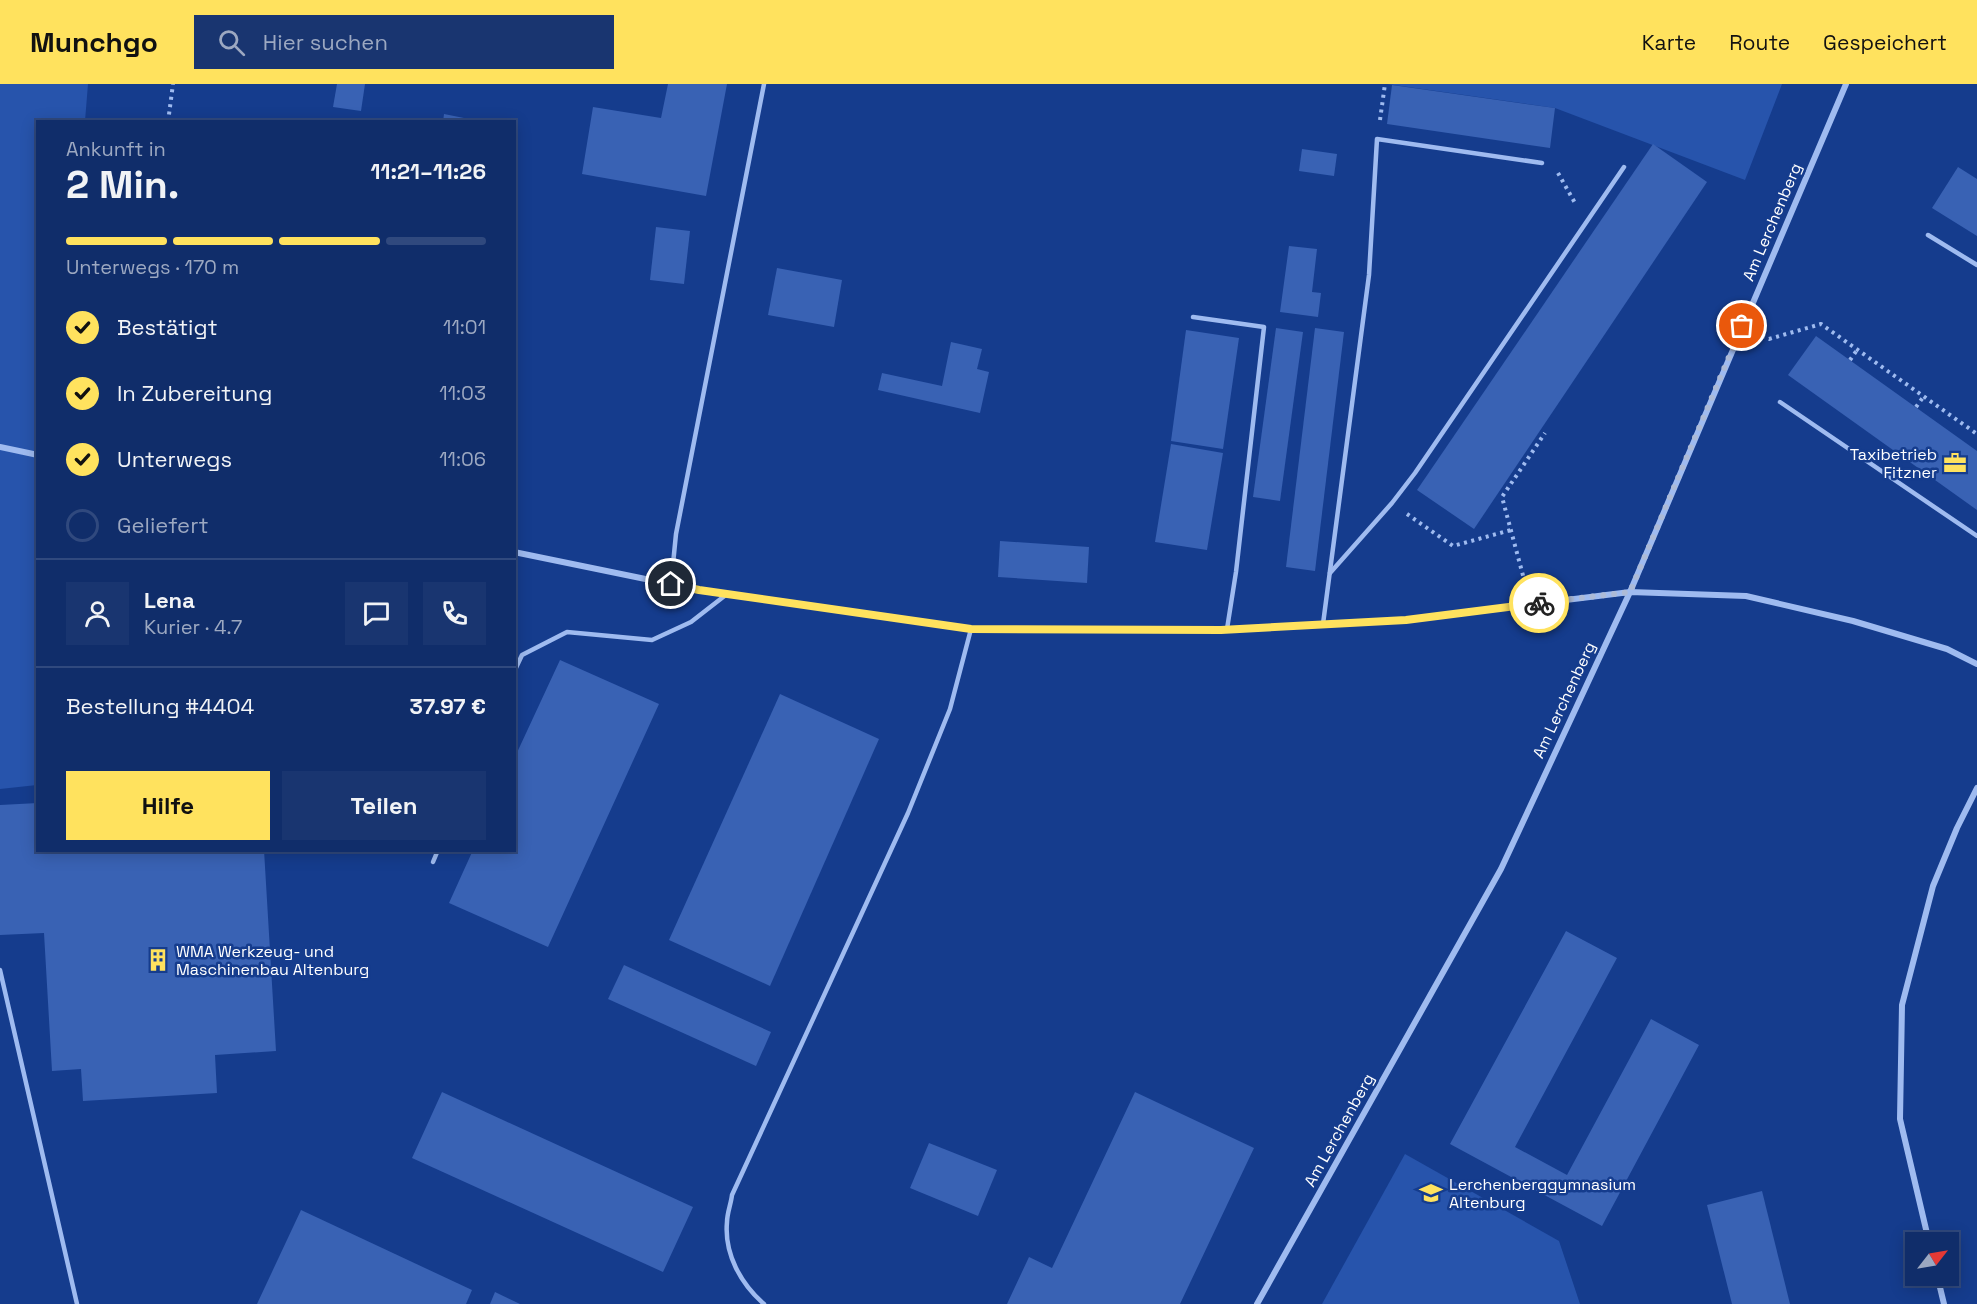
<!DOCTYPE html>
<html lang="de">
<head>
<meta charset="utf-8">
<style>
  :root { --surface:#102d6a; --page:#193570; --text:#f1f3f6; --muted:#9ca8c1; --line:#30497e; --accent:#ffe25e }
  body { margin:0; font-family:"Space Grotesk",sans-serif; background:var(--page); color:var(--text); height:100vh; display:flex; flex-direction:column; font-size:22px; white-space:nowrap }
  * { box-sizing:border-box; margin:0 }
  p { font-size:20px; color:var(--muted) }
  .icon { flex:none; width:33px; height:33px; fill:none; stroke:currentColor; stroke-width:2; stroke-linecap:round; stroke-linejoin:round }
  .map { position:relative; flex:1; overflow:hidden }
  .drawer { position:absolute; left:36px; top:36px; width:480px; height:732px; display:flex; flex-direction:column; background:var(--surface); border-radius:0px; box-shadow:0 3px 15px #0003,0 0 0 2px var(--line) }
  .drawer>* { flex:none }
  .needle { width:39px; rotate:59deg }
  .buttons { position:absolute; left:1905px; top:1148px; display:grid; gap:12px }
  .buttons a { display:grid; place-items:center; width:54px; height:54px; border-radius:0px; background:var(--surface); box-shadow:0 3px 15px #0003,0 0 0 2px var(--line); font-size:30px }
  .pin { position:absolute; display:grid; place-items:center; width:51px; height:51px; color:#fff; margin:-26px; border:3px solid #fff; border-radius:50%; box-shadow:0 2px 6px #0007 }
  .courier { position:absolute; display:grid; place-items:center; width:60px; height:60px; margin:-30px; border:4px solid #ffe25e; border-radius:50%; background:#fff; color:#222; box-shadow:0 2px 8px #0007 }
  .head em { font-style:normal; font-weight:800 }
  .head div { display:flex; flex-direction:column-reverse }
  .head { display:flex; align-items:center; justify-content:space-between; height:102px; padding:0 30px }
  h1 { font-size:39px; font-weight:800; line-height:45px }
  .bar { display:grid; grid-template-columns:repeat(4,1fr); gap:9px 6px; align-content:center; height:72px; padding:0 30px }
  .bar i { height:8px; border-radius:4px; background:var(--line) }
  .bar .current { background:var(--accent) }
  .bar p { grid-column:span 4 }
  .line { display:flex; align-items:center; gap:15px; padding:0 30px; border-top:2px solid var(--line) }
  .line div { flex:1 }
  .round { display:grid; place-items:center; flex:none; width:63px; height:63px; border-radius:0px; background:var(--page) }
  ol { padding:0 30px; list-style:none }
  li { display:flex; align-items:center; gap:18px; height:66px }
  li p { margin-inline-start:auto }
  li .icon { padding:6px; border-radius:50%; background:var(--accent); color:#111; stroke-width:4 }
  li:last-child { color:var(--muted) }
  li i { width:33px; height:33px; border:3px solid var(--line); border-radius:50% }
  .primary-button { display:flex; gap:12px; margin-top:auto; padding:12px 30px }
  .primary-button a { flex:1; height:69px; border-radius:0px; background:var(--accent); color:#111; font-size:24px; font-weight:800; line-height:69px; text-align:center }
  .primary-button a+a { background:var(--page); color:var(--text) }
  header { display:flex; align-items:center; gap:36px; box-sizing:border-box; height:84px; padding:0 30px; background:var(--accent); color:#111 }
  header strong { font-size:28px }
  nav { display:flex; gap:33px; margin-inline-start:auto; font-size:21px }
  .search { width:420px; height:54px; background:var(--page); display:flex; align-items:center; gap:15px; box-sizing:border-box; padding:0 21px; border-radius:0px; color:var(--muted); font-size:22px }
  .map>svg:first-child { display:block }
</style>
</head>
<body>
<header>
<strong>Munchgo</strong>
<div class="search"><svg class="icon" aria-label="search" viewBox="0 0 24 24"><circle cx="10" cy="10" r="6"/><path d="M15 15l6 6"/></svg>Hier suchen</div>
<nav><a>Karte</a><a>Route</a><a>Gespeichert</a></nav>
</header>
<div class="map">
<svg width="1977" height="1220" viewBox="0 0 1977 1220">
  <rect width="100%" height="100%" fill="#153c8d"/>
  <g fill="#2754ac">
    <path d="M0 0H88L85 37 38 38 37 701 0 705Z"/>
    <path d="M1387 0H1782L1745 96 1555 24Z"/>
    <path d="M1405 1070 1559 1157 1580 1220H1322Z"/>
  </g>
  <g fill="#3962b4">
    <path d="M337 0H365L361 27 333 23Z"/>
    <path d="M668 0H727L706 112 582 90 593 23 661 34Z"/>
    <path d="M1392 1 1555 24 1550 64 1387 40Z"/>
    <path d="M444 30 474 36V38H443Z"/>
    <path d="M1653 60 1707 98 1474 445 1417 406Z"/>
    <path d="M1302 65 1337 70 1334 92 1299 87Z"/>
    <path d="M1958 83 1977 95V152L1932 124Z"/>
    <path d="M656 143 690 147 684 200 650 196Z"/>
    <path d="M1289 162 1317 165 1312 208 1321 209 1318 233 1280 228Z"/>
    <path d="M777 184 842 196 834 243 768 231Z"/>
    <path d="M1276 244 1303 248 1280 417 1253 413Z"/>
    <path d="M1315 244 1344 248 1315 487 1286 483Z"/>
    <path d="M1186 246 1239 254 1223 365 1171 357Z"/>
    <path d="M1816 252 1977 367V426L1788 291Z"/>
    <path d="M951 258 982 265 977 285 989 288 980 329 878 306 882 289 942 302Z"/>
    <path d="M1171 360 1223 369 1207 466 1155 458Z"/>
    <path d="M1000 457 1089 463 1087 499 998 493Z"/>
    <path d="M560 576 659 620 548 863 449 819 473 766H514V675Z"/>
    <path d="M780 610 879 655 770 902 669 856Z"/>
    <path d="M38 719V766H264L276 967 215 971 217 1009 83 1017 81 985 52 987 44 849 0 851V721Z"/>
    <path d="M1566 847 1617 874 1515 1063 1567 1091 1651 935 1699 961 1602 1142 1450 1060Z"/>
    <path d="M624 881 771 948 756 982 608 915Z"/>
    <path d="M442 1008 693 1123 663 1188 412 1074Z"/>
    <path d="M1135 1008 1254 1064 1180 1220H1007L1029 1173 1052 1184Z"/>
    <path d="M929 1059 997 1086 978 1132 910 1104Z"/>
    <path d="M1762 1107 1790 1220H1732L1707 1121Z"/>
    <path d="M301 1126 472 1206 466 1220H257Z"/>
    <path d="M495 1208 520 1220H490Z"/>
  </g>
  <g fill="none" stroke-linecap="round" stroke-linejoin="round">
    <g stroke="#9fbbf0" stroke-width="4" stroke-dasharray="3 4.5" stroke-linecap="butt">
      <path d="M1380 36 1385 0"/>
      <path d="M168 38 173 0"/>
      <path d="M1558 89 1575 119"/>
      <path d="M1762 252 1769 255 1821 240 1977 350"/>
      <path d="M1850 276 1857 266"/>
      <path d="M1916 323 1924 312"/>
      <path d="M1407 430 1453 462 1511 446"/>
      <path d="M1525 499 1502 413 1545 349"/>
    </g>
    <g stroke="#9fbbf0" stroke-width="4.5">
      <path d="M1928 151 1977 181"/>
      <path d="M1193 233 1264 243 1236 488 1227 545"/>
      <path d="M1780 318 1977 452"/>
      <path d="M1330 489 1392 419 1415 389 1624 83"/>
      <path d="M671 500 676 450 764 0"/>
      <path d="M1323 540 1369 191 1377 55 1542 79"/>
      <path d="M514 588 522 571 567 548 652 556 691 538 727 510"/>
      <path d="M433 778 438 766"/>
      <path d="M0 886 77 1220"/>
      <path d="M764 1220C741 1200 724 1170 727 1138 727 1129 731 1120 732 1111L908 729 950 625 971 545"/>
    </g>
    <g stroke="#9fbbf0" stroke-width="6">
      <path d="M0 363 38 371"/>
      <path d="M514 468 699 506 971 545 1221 546 1406 536 1630 508 1746 512 1853 537 1947 565 1977 580"/>
      <path d="M1929 1158 1900 1035 1902 921 1933 802 1957 744 1977 704"/>
      <path d="M1937 1191 1944 1220"/>
      <path d="M1257 1220 1501 785 1630 508 1846 0"/>
    </g>
  </g>
  <g fill="none" stroke-linecap="round" stroke-linejoin="round">
    <path stroke="#adbbd7" stroke-width="6" stroke-dasharray="0 10.8" d="M1539 519 1630 508 1742 242"/>
    <path stroke="#ffe25e" stroke-width="8" d="M671 500 699 506 971 545 1221 546 1406 536 1539 519"/>
  </g>
  <defs>
    <g id="office-bare" transform="scale(1.8)"><path d="M-6-3h4V-5.5h4V-3h4V5H-6ZM-1-4.5V-3h2v-1.5ZM-6 0V1H6V0Z" fill="#ffe25e" stroke="#153c8d" stroke-width="2.5" paint-order="stroke"/></g>
    <g id="building-bare" transform="scale(1.8)"><path d="M-4-6H4V6H1V3H-1V6H-4ZM-2.5-4.3h1.7v1.8h-1.7ZM.8-4.3h1.7v1.8H.8ZM-2.5-1h1.7V.8h-1.7ZM.8-1h1.7V.8H.8Z" fill="#ffe25e" stroke="#153c8d" stroke-width="2.5" paint-order="stroke"/></g>
    <g id="school-bare" transform="scale(1.8)"><path d="M0-5L7-2L0 1L-7-2ZM-4 1L0 2.5L4 1V4Q0 6-4 4Z" fill="#ffe25e" stroke="#153c8d" stroke-width="2.5" paint-order="stroke"/></g>
  </defs>
  <g fill-rule="evenodd">
    <use href="#office-bare" x="1955" y="379"/>
    <use href="#building-bare" x="158" y="876"/>
    <use href="#school-bare" x="1431" y="1109"/>
  </g>
  <g text-anchor="middle" dominant-baseline="central" stroke-width="5" stroke-linejoin="round" paint-order="stroke">
    <g font-size="16" fill="#fff" stroke="#153c8d">
      <text transform="translate(1772 138) rotate(-67)">Am Lerchenberg</text>
      <text transform="translate(1564 616) rotate(-65)">Am Lerchenberg</text>
      <text transform="translate(1339 1046) rotate(-61)">Am Lerchenberg</text>
    </g>
    <g font-size="16" fill="#fff" stroke="#153c8d" text-anchor="start">
      <text x="1937" y="370" text-anchor="end">Taxibetrieb<tspan x="1937" dy="18">Fitzner</tspan></text>
      <text x="176" y="867">WMA Werkzeug- und<tspan x="176" dy="18">Maschinenbau Altenburg</tspan></text>
      <text x="1449" y="1100">Lerchenberggymnasium<tspan x="1449" dy="18">Altenburg</tspan></text>
    </g>
  </g>
</svg>
<div class="buttons">
<a><svg class="needle" viewBox="-14 -14 28 28"><path d="M0-13l5 13h-10z" fill="#e53935"/><path d="M0 13l5-13h-10z" fill="#9ca8c1"/></svg></a>
</div>
<div class="pin" style="left:1742px;top:242px;background:#ea580c"><svg class="icon" aria-label="bag" viewBox="0 0 24 24"><path d="M5 8h14l-1 12H6zM9 8a3 3 0 0 1 6 0"/></svg></div>
<div class="pin" style="left:671px;top:500px;background:#1f2937"><svg class="icon" aria-label="home" viewBox="0 0 24 24"><path d="M3 11l9-7 9 7M6 9v11h12V9"/></svg></div>
<div class="courier" style="left:1539px;top:519px"><svg class="icon" aria-label="bike" viewBox="0 0 24 24"><circle cx="6" cy="16" r="4"/><circle cx="18" cy="16" r="4"/><path d="M6 16l4-8h5l3 8M10 8l3 8H6M13 5h3"/></svg></div>
<section class="drawer">
<div class="head"><div><h1>2 Min.</h1><p>Ankunft in</p></div><em>11:21–11:26</em></div>
<div class="bar"><i class="current"></i><i class="current"></i><i class="current"></i><i></i><p>Unterwegs · 170 m</p></div>
<ol>
<li><svg class="icon" aria-label="check" viewBox="0 0 24 24"><path d="M5 12l5 5 9-10"/></svg>Bestätigt<p>11:01</p></li>
<li><svg class="icon" aria-label="check" viewBox="0 0 24 24"><path d="M5 12l5 5 9-10"/></svg>In Zubereitung<p>11:03</p></li>
<li><svg class="icon" aria-label="check" viewBox="0 0 24 24"><path d="M5 12l5 5 9-10"/></svg>Unterwegs<p>11:06</p></li>
<li><i></i>Geliefert</li>
</ol>
<div class="line" style="height:108px"><a class="round"><svg class="icon" aria-label="person" viewBox="0 0 24 24"><circle cx="12" cy="8" r="4"/><path d="M4 21q1-7 8-7t8 7"/></svg></a><div><b>Lena</b><p>Kurier · 4.7</p></div><a class="round"><svg class="icon" aria-label="chat" viewBox="0 0 24 24"><path d="M4 5h16v11H9l-5 4z"/></svg></a><a class="round"><svg class="icon" aria-label="phone" viewBox="0 0 24 24"><path d="M5 4h4l2 5-3 2q2 4 5 5l2-3 5 2v4C11 20 4 13 5 4z"/></svg></a></div>
<div class="line" style="height:78px"><div>Bestellung #4404</div><b>37.97 €</b></div>
<div class="primary-button"><a>Hilfe</a><a>Teilen</a></div>
</section>
</div>
</body>
</html>
